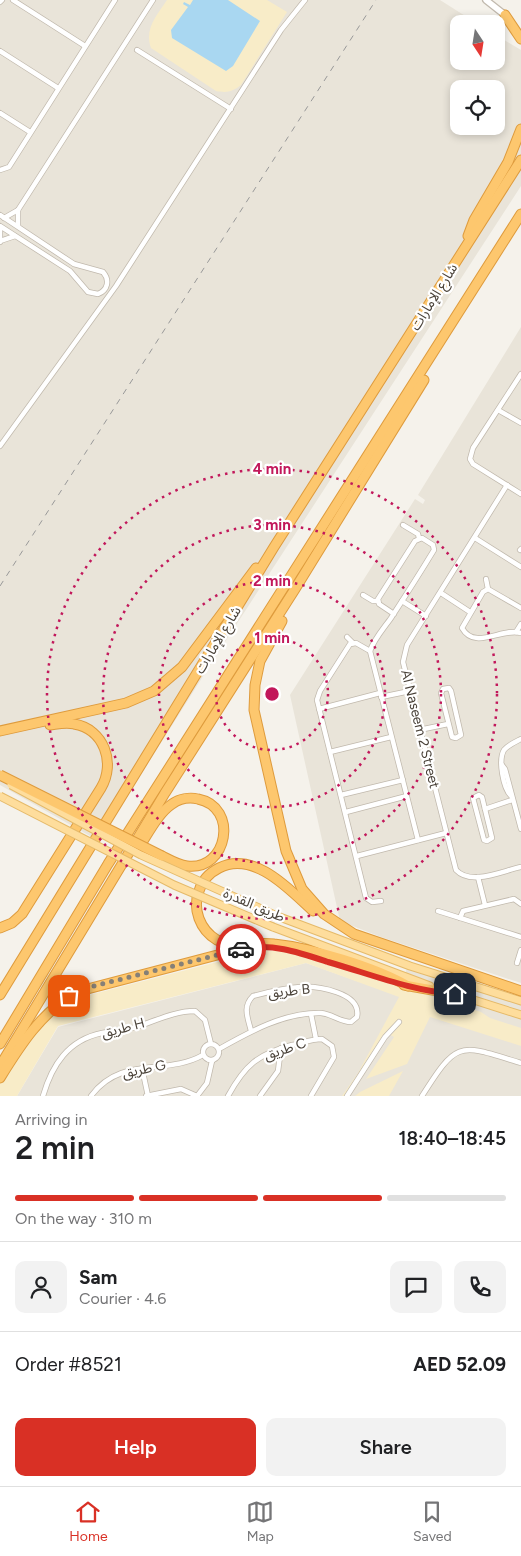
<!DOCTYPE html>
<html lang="en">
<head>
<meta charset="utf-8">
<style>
  :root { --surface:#fff; --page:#f2f2f2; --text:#202124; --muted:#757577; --line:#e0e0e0; --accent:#d93025 }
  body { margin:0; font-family:Figtree,"Noto Sans Arabic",sans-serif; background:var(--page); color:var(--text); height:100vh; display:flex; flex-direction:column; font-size:19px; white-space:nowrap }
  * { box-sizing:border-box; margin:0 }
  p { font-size:16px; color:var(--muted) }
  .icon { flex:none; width:28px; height:28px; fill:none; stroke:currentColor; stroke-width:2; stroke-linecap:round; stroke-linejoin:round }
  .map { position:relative; height:1096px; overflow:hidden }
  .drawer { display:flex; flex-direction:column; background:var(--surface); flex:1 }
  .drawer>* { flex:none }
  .needle { width:32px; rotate:168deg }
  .controls { position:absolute; left:450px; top:15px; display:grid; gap:10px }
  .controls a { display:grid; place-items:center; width:55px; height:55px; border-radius:10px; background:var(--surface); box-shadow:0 2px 8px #0003; font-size:25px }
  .pin { position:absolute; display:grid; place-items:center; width:42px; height:42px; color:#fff; margin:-21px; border-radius:10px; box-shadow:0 2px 8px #0006 }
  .courier { position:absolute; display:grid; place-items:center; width:50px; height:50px; margin:-25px; border:4px solid #d93025; border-radius:50%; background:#fff; color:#222; box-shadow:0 1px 6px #0007 }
  .headline em { font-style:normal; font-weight:600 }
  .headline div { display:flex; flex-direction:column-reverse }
  .headline { display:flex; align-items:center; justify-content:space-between; height:85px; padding:0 15px }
  h1 { font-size:32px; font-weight:600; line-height:38px }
  .bar { display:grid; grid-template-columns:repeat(4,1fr); gap:8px 5px; align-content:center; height:60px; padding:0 15px }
  .bar i { height:6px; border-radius:4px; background:var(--line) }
  .bar .on { background:var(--accent) }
  .bar p { grid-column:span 4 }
  .line { display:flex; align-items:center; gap:12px; padding:0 15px; border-top:1px solid var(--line) }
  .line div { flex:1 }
  .round { display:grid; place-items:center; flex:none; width:52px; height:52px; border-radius:10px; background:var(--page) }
  .cta { display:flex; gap:10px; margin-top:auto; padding:10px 15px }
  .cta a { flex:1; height:58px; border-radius:10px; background:var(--accent); color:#fff; font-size:20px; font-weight:600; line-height:58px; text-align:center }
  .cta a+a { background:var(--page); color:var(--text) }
  .tabs { display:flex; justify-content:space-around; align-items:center; height:70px; border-top:1px solid var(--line); background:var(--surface); font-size:14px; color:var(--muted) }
  .tabs a { display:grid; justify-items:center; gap:2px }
  .tabs .on { color:var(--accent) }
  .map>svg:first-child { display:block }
</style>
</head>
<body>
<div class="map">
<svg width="521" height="1096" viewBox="0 0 521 1096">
  <rect width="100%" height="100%" fill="#f5f2eb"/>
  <g fill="#e9e4d9" fill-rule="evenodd">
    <path d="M0 0H440L478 24H459V61H496V35L521 50V186L212 662 99 841 0 785ZM459 89H496V126H459Z"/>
    <path d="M521 327V983L381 937 340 921 290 695 415 499 423 504 425 500 418 495Z"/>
    <path d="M306 963 399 996 407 968 521 1005V1096H17L58 1027Z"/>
  </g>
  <g fill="#f8ecc8">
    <path d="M167 0H267L287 12 241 85C232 92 227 93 216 91L151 48C144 29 157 15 167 0Z"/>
    <path d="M264 950 287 952 314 959 481 1012 490 1018 521 1028V1046L430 1017 407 1064 366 1079 394 1037 387 1033 346 1096H342L358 1073 399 997 306 963 58 1026 17 1096H0V1077L33 1028 70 1000Z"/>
    <path d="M403 1071 389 1096H355L360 1092Z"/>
  </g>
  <path fill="#a9d7f1" d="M193 0H228L260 21 233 66 226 71 172 38 171 30 188 7 183 4 184 2 190 5Z"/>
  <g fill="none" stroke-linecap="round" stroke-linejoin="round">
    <g stroke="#c1b9ad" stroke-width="6">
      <g id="minor">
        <path d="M13 0 85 46"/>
        <path d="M0 2 2 0"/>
        <path d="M137 50 231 109"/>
        <path d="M0 51 58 88"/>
        <path d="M0 113 30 132"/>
        <path d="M0 170 9 167 115 0"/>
        <path d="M18 210V226"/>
        <path d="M0 215 74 264 103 272C110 280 108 290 98 294L88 292 70 271 0 226"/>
        <path d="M4 218 18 210 153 0"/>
        <path d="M0 229V242"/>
        <path d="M0 241 15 236"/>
        <path d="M521 374 473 448 470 459 473 464 521 494"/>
        <path d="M498 410 521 423"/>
        <path d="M0 446 116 286 281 30 305 0"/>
        <path d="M507 485 407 645 403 662 456 870C471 886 502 871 521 867"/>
        <path d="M403 525 418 534 419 538"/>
        <path d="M475 538 521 567"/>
        <path d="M520 550 521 549"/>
        <path d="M486 579 488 589"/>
        <path d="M441 593 470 612"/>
        <path d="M363 595 373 601H378"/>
        <path d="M402 601 426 616"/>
        <path d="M521 608 488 589 483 592 462 628C475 651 502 627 521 633"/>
        <path d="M394 614 379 604 378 599 415 541 422 538 433 545 434 550C420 573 406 595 391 618 384 628 374 639 370 651L418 840"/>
        <path d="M516 632 521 624"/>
        <path d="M347 637 353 643"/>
        <path d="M370 651 356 643 350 644 320 691 317 700 366 898 372 902 381 901"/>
        <path d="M449 688 451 691 461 735 456 738 452 737 441 693 443 689Z"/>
        <path d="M381 697 410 691"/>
        <path d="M319 709 380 693"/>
        <path d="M419 730 448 724"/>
        <path d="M330 752 391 737"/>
        <path d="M502 765 505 769 521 829"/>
        <path d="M341 795 403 780"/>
        <path d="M479 795 482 797 492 838 487 841 484 840 473 798Z"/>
        <path d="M511 796C503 788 498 760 504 750 508 745 515 742 521 739"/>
        <path d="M485 809 512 800"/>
        <path d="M346 812 407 796"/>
        <path d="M357 856 446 833"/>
        <path d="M478 877 485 905"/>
        <path d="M438 911 521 937"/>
        <path d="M460 918 463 911 514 899 521 904"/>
        <path d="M517 963 521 950"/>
        <path d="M311 1014 316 1039"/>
        <circle cx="211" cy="1052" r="8"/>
        <path d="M219 1049C249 1032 285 1012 321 1013 332 1014 340 1022 351 1022L357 1017C362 992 317 986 300 987 285 988 268 992 253 996 242 1007 248 1018 251 1031"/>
        <path d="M142 1068 148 1096"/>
        <path d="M43 1096C52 1065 68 1040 102 1033 114 1031 127 1030 139 1026 157 1020 176 1011 195 1011L205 1020 211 1044"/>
        <path d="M91 1096C121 1055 166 1076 203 1055"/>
        <path d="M146 1096 181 1089 197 1096"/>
        <path d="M197 1096 207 1083 212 1061"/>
        <path d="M228 1096C245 1065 258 1054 292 1045 302 1043 312 1039 322 1039L332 1046 334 1057 311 1096"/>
        <path d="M260 1096 278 1071 281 1048"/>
        <path d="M347 1096 385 1037 399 1022"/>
        <path d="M422 1096C458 1039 459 1044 521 1063"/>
      </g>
    </g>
    <g stroke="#c1b9ad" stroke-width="8">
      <path id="tertiary" d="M486 0 505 15"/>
    </g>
    <g stroke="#e5ba6a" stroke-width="9">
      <g id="primary">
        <path d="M277 916 410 966 521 1001"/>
        <path d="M273 927 430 986"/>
        <path d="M452 993 521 1015"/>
      </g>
    </g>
    <g stroke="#de9b3d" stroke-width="11">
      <g id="motorway">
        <path d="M505 15 521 39"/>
        <path d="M468 236 474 220 508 162 521 129"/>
        <path d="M282 621 260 661 255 685 254 710 286 851 302 889 324 914 354 934 521 991"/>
        <path d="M0 731 126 703 154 691 182 667 256 568"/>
        <path d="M137 850C147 836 157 814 172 804 179 799 189 797 198 799 239 807 228 871 187 866 178 865 170 860 162 856"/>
        <path d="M313 911C290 890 254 850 219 868 209 873 202 881 199 891 192 909 200 930 217 940 235 949 255 941 274 944 312 948 375 967 408 986"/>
        <path d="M0 928 12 923 22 914 101 788C116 763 104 729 74 724 66 722 58 724 50 725"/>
        <path d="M404 985 455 994"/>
        <path d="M0 995 274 547 521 160"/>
        <path d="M0 1044 108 864 521 214"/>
        <path d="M0 1066 165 793 295 589 424 380"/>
        <path d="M0 1078C21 1044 41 1013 76 992L244 948"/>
      </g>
    </g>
    <use href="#minor" stroke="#fff" stroke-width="4.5"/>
    <use href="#tertiary" stroke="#fff" stroke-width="5.5"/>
    <use href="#primary" stroke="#fedd9c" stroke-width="7"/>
    <use href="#motorway" stroke="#fdc76e" stroke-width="9"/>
    <path stroke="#999" stroke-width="1" stroke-dasharray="6 6" stroke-linecap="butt" d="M0 586 376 0"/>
    <g stroke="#e5ba6a" stroke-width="9" stroke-linecap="butt">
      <g id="primary-bridge">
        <path d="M11 785 141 855 277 916"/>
        <path d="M0 796 174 885 273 927"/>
      </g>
    </g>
    <g stroke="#de9b3d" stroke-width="11" stroke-linecap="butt">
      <path id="motorway-bridge" d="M0 775 162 856"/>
    </g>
    <use href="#primary-bridge" stroke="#fedd9c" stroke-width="7"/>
    <use href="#motorway-bridge" stroke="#fdc76e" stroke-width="9"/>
  </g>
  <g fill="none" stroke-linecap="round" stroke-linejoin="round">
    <path stroke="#868077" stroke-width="5" stroke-dasharray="0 9" d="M69 996 90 987 241 949"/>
    <path stroke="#d93025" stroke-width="6" d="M241 949C273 943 298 952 328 962 370 974 412 991 455 994"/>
  </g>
  <g fill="none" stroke="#c2185b" stroke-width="2.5" stroke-dasharray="2.5 5">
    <circle cx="272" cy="694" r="56"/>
    <circle cx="272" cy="694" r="113"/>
    <circle cx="272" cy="694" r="169"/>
    <circle cx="272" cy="694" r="225"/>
  </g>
  <g text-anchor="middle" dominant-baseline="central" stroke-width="4.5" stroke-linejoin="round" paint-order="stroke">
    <g font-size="14" fill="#4a4239" stroke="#fff">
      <text transform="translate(434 297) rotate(-58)">شارع الإمارات</text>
      <text transform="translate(218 640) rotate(-59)">شارع الإمارات</text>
      <text transform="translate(420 729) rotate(76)">Al Naseem 2 Street</text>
      <text transform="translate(254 905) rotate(23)">طريق القدرة</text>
      <text transform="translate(289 991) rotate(-6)">طريق B</text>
      <text transform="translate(123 1028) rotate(-14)">طريق H</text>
      <text transform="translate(285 1049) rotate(-18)">طريق C</text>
      <text transform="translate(144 1069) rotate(-11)">طريق G</text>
    </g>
  </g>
  <circle cx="272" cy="694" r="8" fill="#c2185b" stroke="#fff" stroke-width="2.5"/>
  <g font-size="15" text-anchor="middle" font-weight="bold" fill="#c2185b" stroke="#fff" stroke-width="4.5" stroke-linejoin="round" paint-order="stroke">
    <text x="272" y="474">4 min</text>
    <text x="272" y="530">3 min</text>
    <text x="272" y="586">2 min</text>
    <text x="272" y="643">1 min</text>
  </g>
</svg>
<div class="controls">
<a><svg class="needle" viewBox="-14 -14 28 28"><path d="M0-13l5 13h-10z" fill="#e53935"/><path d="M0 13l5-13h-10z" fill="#757577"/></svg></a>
<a><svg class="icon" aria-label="locate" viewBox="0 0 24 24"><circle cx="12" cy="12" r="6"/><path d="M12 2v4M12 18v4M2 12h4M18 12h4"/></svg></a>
</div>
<div class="pin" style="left:69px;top:996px;background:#ea580c"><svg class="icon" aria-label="bag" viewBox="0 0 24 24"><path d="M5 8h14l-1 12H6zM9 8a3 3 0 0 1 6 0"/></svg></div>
<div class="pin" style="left:455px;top:994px;background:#1f2937"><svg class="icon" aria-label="home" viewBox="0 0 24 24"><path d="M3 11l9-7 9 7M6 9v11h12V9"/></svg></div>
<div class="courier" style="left:241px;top:949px"><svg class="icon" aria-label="car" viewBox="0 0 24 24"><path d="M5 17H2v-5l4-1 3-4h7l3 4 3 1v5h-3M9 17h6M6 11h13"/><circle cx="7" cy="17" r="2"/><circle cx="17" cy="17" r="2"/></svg></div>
</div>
<section class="drawer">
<div class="headline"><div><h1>2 min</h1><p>Arriving in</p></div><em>18:40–18:45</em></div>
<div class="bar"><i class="on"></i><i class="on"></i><i class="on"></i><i></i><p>On the way · 310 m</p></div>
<div class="line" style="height:90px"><a class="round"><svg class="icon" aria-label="person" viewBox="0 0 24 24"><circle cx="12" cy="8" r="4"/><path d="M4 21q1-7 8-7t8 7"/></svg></a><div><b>Sam</b><p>Courier · 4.6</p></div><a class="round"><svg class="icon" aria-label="chat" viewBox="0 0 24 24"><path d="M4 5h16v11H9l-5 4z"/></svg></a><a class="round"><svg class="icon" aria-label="phone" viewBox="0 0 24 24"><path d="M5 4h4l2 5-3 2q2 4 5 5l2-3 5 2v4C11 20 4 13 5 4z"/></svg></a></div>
<div class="line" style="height:65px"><div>Order #8521</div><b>AED 52.09</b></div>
<div class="cta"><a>Help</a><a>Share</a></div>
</section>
<nav class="tabs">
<a class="on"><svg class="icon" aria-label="home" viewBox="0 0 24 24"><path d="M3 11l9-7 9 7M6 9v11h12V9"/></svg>Home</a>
<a><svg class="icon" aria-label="map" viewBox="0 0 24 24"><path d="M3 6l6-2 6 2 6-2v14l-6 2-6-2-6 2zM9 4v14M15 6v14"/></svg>Map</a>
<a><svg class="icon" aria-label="saved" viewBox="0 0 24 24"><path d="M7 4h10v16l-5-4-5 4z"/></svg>Saved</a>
</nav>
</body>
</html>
